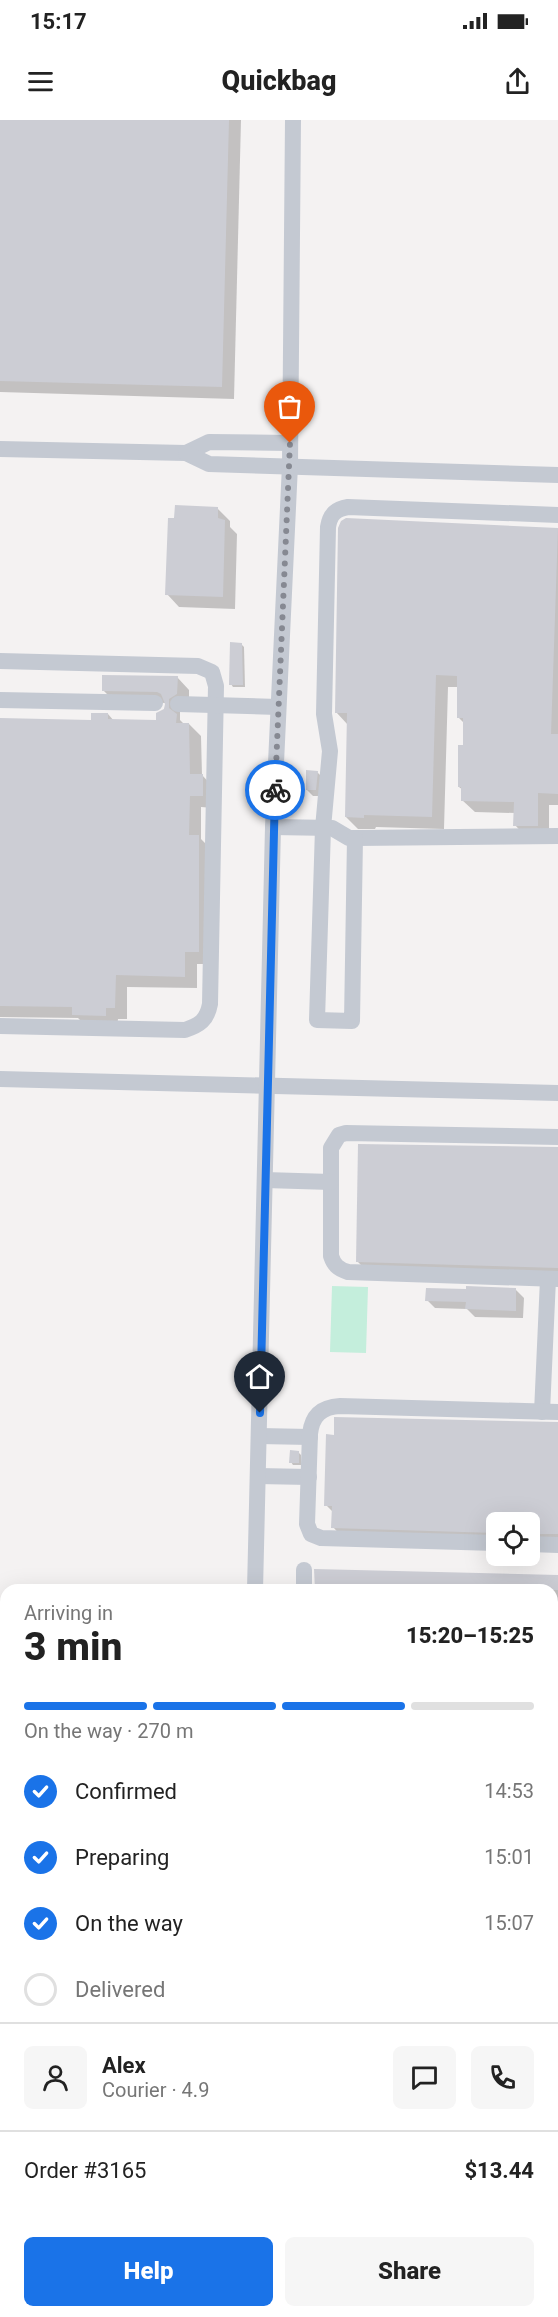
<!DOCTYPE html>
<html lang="en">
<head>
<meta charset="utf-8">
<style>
  :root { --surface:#fff; --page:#f6f6f6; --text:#222; --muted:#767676; --line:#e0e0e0; --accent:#1a73e8 }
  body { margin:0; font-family:Roboto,sans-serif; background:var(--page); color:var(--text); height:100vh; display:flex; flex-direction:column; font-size:22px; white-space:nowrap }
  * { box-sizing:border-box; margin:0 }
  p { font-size:20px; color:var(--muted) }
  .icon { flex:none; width:33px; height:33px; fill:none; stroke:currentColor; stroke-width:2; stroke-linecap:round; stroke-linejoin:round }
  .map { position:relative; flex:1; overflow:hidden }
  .panel { position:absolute; left:0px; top:1464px; width:558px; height:734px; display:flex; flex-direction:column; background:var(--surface); border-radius:18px 18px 0 0; box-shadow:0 6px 24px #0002 }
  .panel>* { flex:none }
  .fabs { position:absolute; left:486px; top:1392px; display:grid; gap:12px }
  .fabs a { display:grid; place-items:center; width:54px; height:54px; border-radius:9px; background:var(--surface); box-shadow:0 6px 24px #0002; font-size:30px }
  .pin { position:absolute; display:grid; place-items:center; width:51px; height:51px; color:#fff; margin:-62px -26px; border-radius:50% 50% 50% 0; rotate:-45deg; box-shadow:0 0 6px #0007 }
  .pin .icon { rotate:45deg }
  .courier { position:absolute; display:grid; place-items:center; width:60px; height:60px; margin:-30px; border:4px solid #1a73e8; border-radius:50%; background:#fff; color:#222; box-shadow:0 2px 8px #0007 }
  .overview em { font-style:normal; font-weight:800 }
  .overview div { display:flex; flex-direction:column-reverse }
  .overview { display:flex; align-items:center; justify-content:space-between; height:102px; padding:0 24px }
  h1 { font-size:39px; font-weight:800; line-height:45px }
  .bar { display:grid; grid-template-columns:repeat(4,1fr); gap:9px 6px; align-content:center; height:72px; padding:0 24px }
  .bar i { height:8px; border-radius:4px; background:var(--line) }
  .bar .selected { background:var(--accent) }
  .bar p { grid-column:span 4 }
  .line { display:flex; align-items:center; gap:15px; padding:0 24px; border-top:2px solid var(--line) }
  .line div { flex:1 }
  .round { display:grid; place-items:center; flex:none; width:63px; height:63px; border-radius:9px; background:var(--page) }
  ol { padding:0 24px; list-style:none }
  li { display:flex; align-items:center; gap:18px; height:66px }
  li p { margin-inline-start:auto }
  li .icon { padding:6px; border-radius:50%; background:var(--accent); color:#fff; stroke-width:4 }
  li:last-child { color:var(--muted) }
  li i { width:33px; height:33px; border:3px solid var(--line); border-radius:50% }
  .cta { display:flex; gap:12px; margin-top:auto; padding:12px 24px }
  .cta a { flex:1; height:69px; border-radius:9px; background:var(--accent); color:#fff; font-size:24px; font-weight:800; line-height:69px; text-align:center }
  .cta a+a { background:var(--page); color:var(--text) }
  .status { display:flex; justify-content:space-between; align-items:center; height:42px; padding:0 30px; background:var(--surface); direction:ltr }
  .status svg { height:16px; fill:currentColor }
  header { display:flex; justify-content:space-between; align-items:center; height:78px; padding:0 24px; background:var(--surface); font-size:27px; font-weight:800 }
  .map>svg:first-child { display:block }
</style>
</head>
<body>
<div class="status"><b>15:17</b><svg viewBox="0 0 49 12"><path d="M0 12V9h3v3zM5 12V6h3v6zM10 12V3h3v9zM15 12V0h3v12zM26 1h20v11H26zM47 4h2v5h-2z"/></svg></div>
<header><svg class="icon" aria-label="menu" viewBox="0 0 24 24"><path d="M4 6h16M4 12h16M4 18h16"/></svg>Quickbag<svg class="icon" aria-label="share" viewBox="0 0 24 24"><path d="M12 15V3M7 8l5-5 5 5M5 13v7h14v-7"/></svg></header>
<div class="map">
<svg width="558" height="2197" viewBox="0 0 558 2197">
  <rect width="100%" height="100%" fill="#f4f2f2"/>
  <path fill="#c4eedc" d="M332 1166 368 1167 366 1233 330 1232Z"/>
  <g fill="#0003">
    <path d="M0 0H241L234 279 0 272Z"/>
    <path d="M217 388 230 401V407L237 414 235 489 179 487 167 474Z"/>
    <path d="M344 401 558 409V685H549V717L527 718 515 705V693L475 692 462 680 463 670 459 667 465 604 459 598 458 567H448L444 709 376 707 375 709H358L346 697 348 605 336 592Z"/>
    <path d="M241 524 244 527 245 567H233L231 564Z"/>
    <path d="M177 557 189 570V586L180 591V600L184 604H189L201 616 202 655 214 668V688L201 687V719L211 729 210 844H197V868L127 867V899H118L117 907 86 906 78 898 0 897V600L92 601 108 594 114 601 158 602 167 583 115 582 103 570Z"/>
    <path d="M317 652 323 658 322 676H313L307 670Z"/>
    <path d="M558 1028V1160L370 1154 357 1141Z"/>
    <path d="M516 1170 524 1178 523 1198 475 1197 467 1189 435 1188 427 1180Z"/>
    <path d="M558 1303V1427L530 1426V1402H496V1425L345 1420 333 1407V1392L326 1385Z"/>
    <path d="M298 1332 301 1335V1345H293L291 1342Z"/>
    <path d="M558 1456V1669H552V1470H315Z"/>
    <rect x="0" y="1515" width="6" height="209"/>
    <rect x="552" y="1700" width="6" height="286"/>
    <path d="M0 1753 6 1754V1961H0Z"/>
    <path d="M552 2072H558V2197L300 2196V2192H552Z"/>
    <path d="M0 2087H6V2192H59V2197H0Z"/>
  </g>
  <g fill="#cccdd4">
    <path d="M0 0H229L222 267 0 261Z"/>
    <path d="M175 385 218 387V398L225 400 223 477 165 475 168 398H174Z"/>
    <path d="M346 398 558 408 551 614H558V674L538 673V706H513L514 682 461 681V667H458V625H463V598H457V556L436 555 432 697 364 695V698L345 697 347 593H335L338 408 341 401Z"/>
    <path d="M230 522 242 523 243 565H229Z"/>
    <path d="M102 555 178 556 177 574 169 579V588L177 594 176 603H189L190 654H203V676H190L189 715H199V832H185V857L116 855 115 888H106V896L72 895V887L0 886V598L91 600V593H108V599L156 600V593L164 589 165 584 161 574 157 572 102 571Z"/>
    <path d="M306 650 318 651 316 670H306Z"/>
    <path d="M358 1024 558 1027V1148L356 1142Z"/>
    <path d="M466 1166 516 1168V1191L465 1189 466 1182 425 1181 426 1168 466 1169Z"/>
    <path d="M334 1297 558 1302V1414H530V1402H496V1413L331 1408 332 1386H324L326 1314 334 1315Z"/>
    <path d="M290 1330 299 1331V1343H289Z"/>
    <path d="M314 1449 558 1455V1470H315Z"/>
  </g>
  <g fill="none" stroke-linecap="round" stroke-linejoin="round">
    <g stroke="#c4c9d2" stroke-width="16">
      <path d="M0 329 186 333 209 322 290 323"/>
      <path d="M186 333 209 344 558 355"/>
      <path d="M0 541 198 546 212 552 216 566 210 884C207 900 200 905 185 910L0 906"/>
      <path d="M0 580 155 583"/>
      <path d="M178 584 278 587"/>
      <path d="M273 707 332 708 349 718H355L558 716"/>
      <path d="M355 718 352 901 317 900 323 708 330 631 324 594 328 407C330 394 336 389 348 387L558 395"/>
      <path d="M0 959 558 973"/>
      <path d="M558 1017 346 1013 339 1015 331 1028V1136C334 1145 338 1149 348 1152L558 1159"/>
      <path d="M265 1060 331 1062"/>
      <path d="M542 1292 548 1159"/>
      <path d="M259 1316 310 1317"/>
      <path d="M258 1356 309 1357"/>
      <path d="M496 1423 321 1418 311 1414 307 1404 310 1314C312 1295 322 1287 340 1286L558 1292"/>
      <path d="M530 1424 558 1425"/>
      <path d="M255 1470 273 707 290 345 293 0"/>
      <path d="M304 1470V1450"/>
      <path d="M0 1499H6"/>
      <path d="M552 1666H558"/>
      <path d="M552 1687H558"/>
      <path d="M0 1733H6"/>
      <path d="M0 1967H6"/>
      <path d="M552 1983H558"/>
      <path d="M0 2010 6 2011"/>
      <path d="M552 2025H558"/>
      <path d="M552 2059H558"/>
      <path d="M154 2197V2192"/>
      <path d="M237 2197V2192"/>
      <path d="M288 2197V2192"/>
    </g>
  </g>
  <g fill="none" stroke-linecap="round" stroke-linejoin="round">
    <path stroke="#868992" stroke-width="6" stroke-dasharray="0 10.8" d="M275 670 290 323"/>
    <path stroke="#1a73e8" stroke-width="8" d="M260 1293 275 670"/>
  </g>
</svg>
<div class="fabs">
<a><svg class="icon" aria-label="locate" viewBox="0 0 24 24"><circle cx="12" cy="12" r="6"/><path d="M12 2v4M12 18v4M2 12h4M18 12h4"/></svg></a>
</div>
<div class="pin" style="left:290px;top:323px;background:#ea580c"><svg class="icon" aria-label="bag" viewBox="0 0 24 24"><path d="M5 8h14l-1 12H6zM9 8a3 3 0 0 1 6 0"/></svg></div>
<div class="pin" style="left:260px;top:1293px;background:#1f2937"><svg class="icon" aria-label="home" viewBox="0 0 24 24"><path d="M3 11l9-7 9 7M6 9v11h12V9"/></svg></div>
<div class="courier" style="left:275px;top:670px"><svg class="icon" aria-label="bike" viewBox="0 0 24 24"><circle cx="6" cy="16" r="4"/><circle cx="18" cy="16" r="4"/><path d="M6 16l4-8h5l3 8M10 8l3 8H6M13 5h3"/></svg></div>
<section class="panel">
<div class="overview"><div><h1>3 min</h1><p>Arriving in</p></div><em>15:20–15:25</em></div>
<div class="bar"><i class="selected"></i><i class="selected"></i><i class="selected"></i><i></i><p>On the way · 270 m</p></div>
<ol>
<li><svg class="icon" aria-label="check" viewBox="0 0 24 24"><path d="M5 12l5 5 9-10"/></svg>Confirmed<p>14:53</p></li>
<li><svg class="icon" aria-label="check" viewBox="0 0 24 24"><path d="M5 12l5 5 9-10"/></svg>Preparing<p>15:01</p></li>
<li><svg class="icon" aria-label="check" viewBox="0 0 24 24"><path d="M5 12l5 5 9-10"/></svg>On the way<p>15:07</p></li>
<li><i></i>Delivered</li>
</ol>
<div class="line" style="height:108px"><a class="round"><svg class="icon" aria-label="person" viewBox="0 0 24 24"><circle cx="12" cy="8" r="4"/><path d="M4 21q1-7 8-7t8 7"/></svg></a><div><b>Alex</b><p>Courier · 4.9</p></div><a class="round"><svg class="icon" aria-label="chat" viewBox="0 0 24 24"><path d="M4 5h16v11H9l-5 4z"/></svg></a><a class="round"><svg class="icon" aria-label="phone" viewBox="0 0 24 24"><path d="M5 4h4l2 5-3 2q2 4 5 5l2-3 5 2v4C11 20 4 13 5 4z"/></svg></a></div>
<div class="line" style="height:78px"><div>Order #3165</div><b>$13.44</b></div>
<div class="cta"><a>Help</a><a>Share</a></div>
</section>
</div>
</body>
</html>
